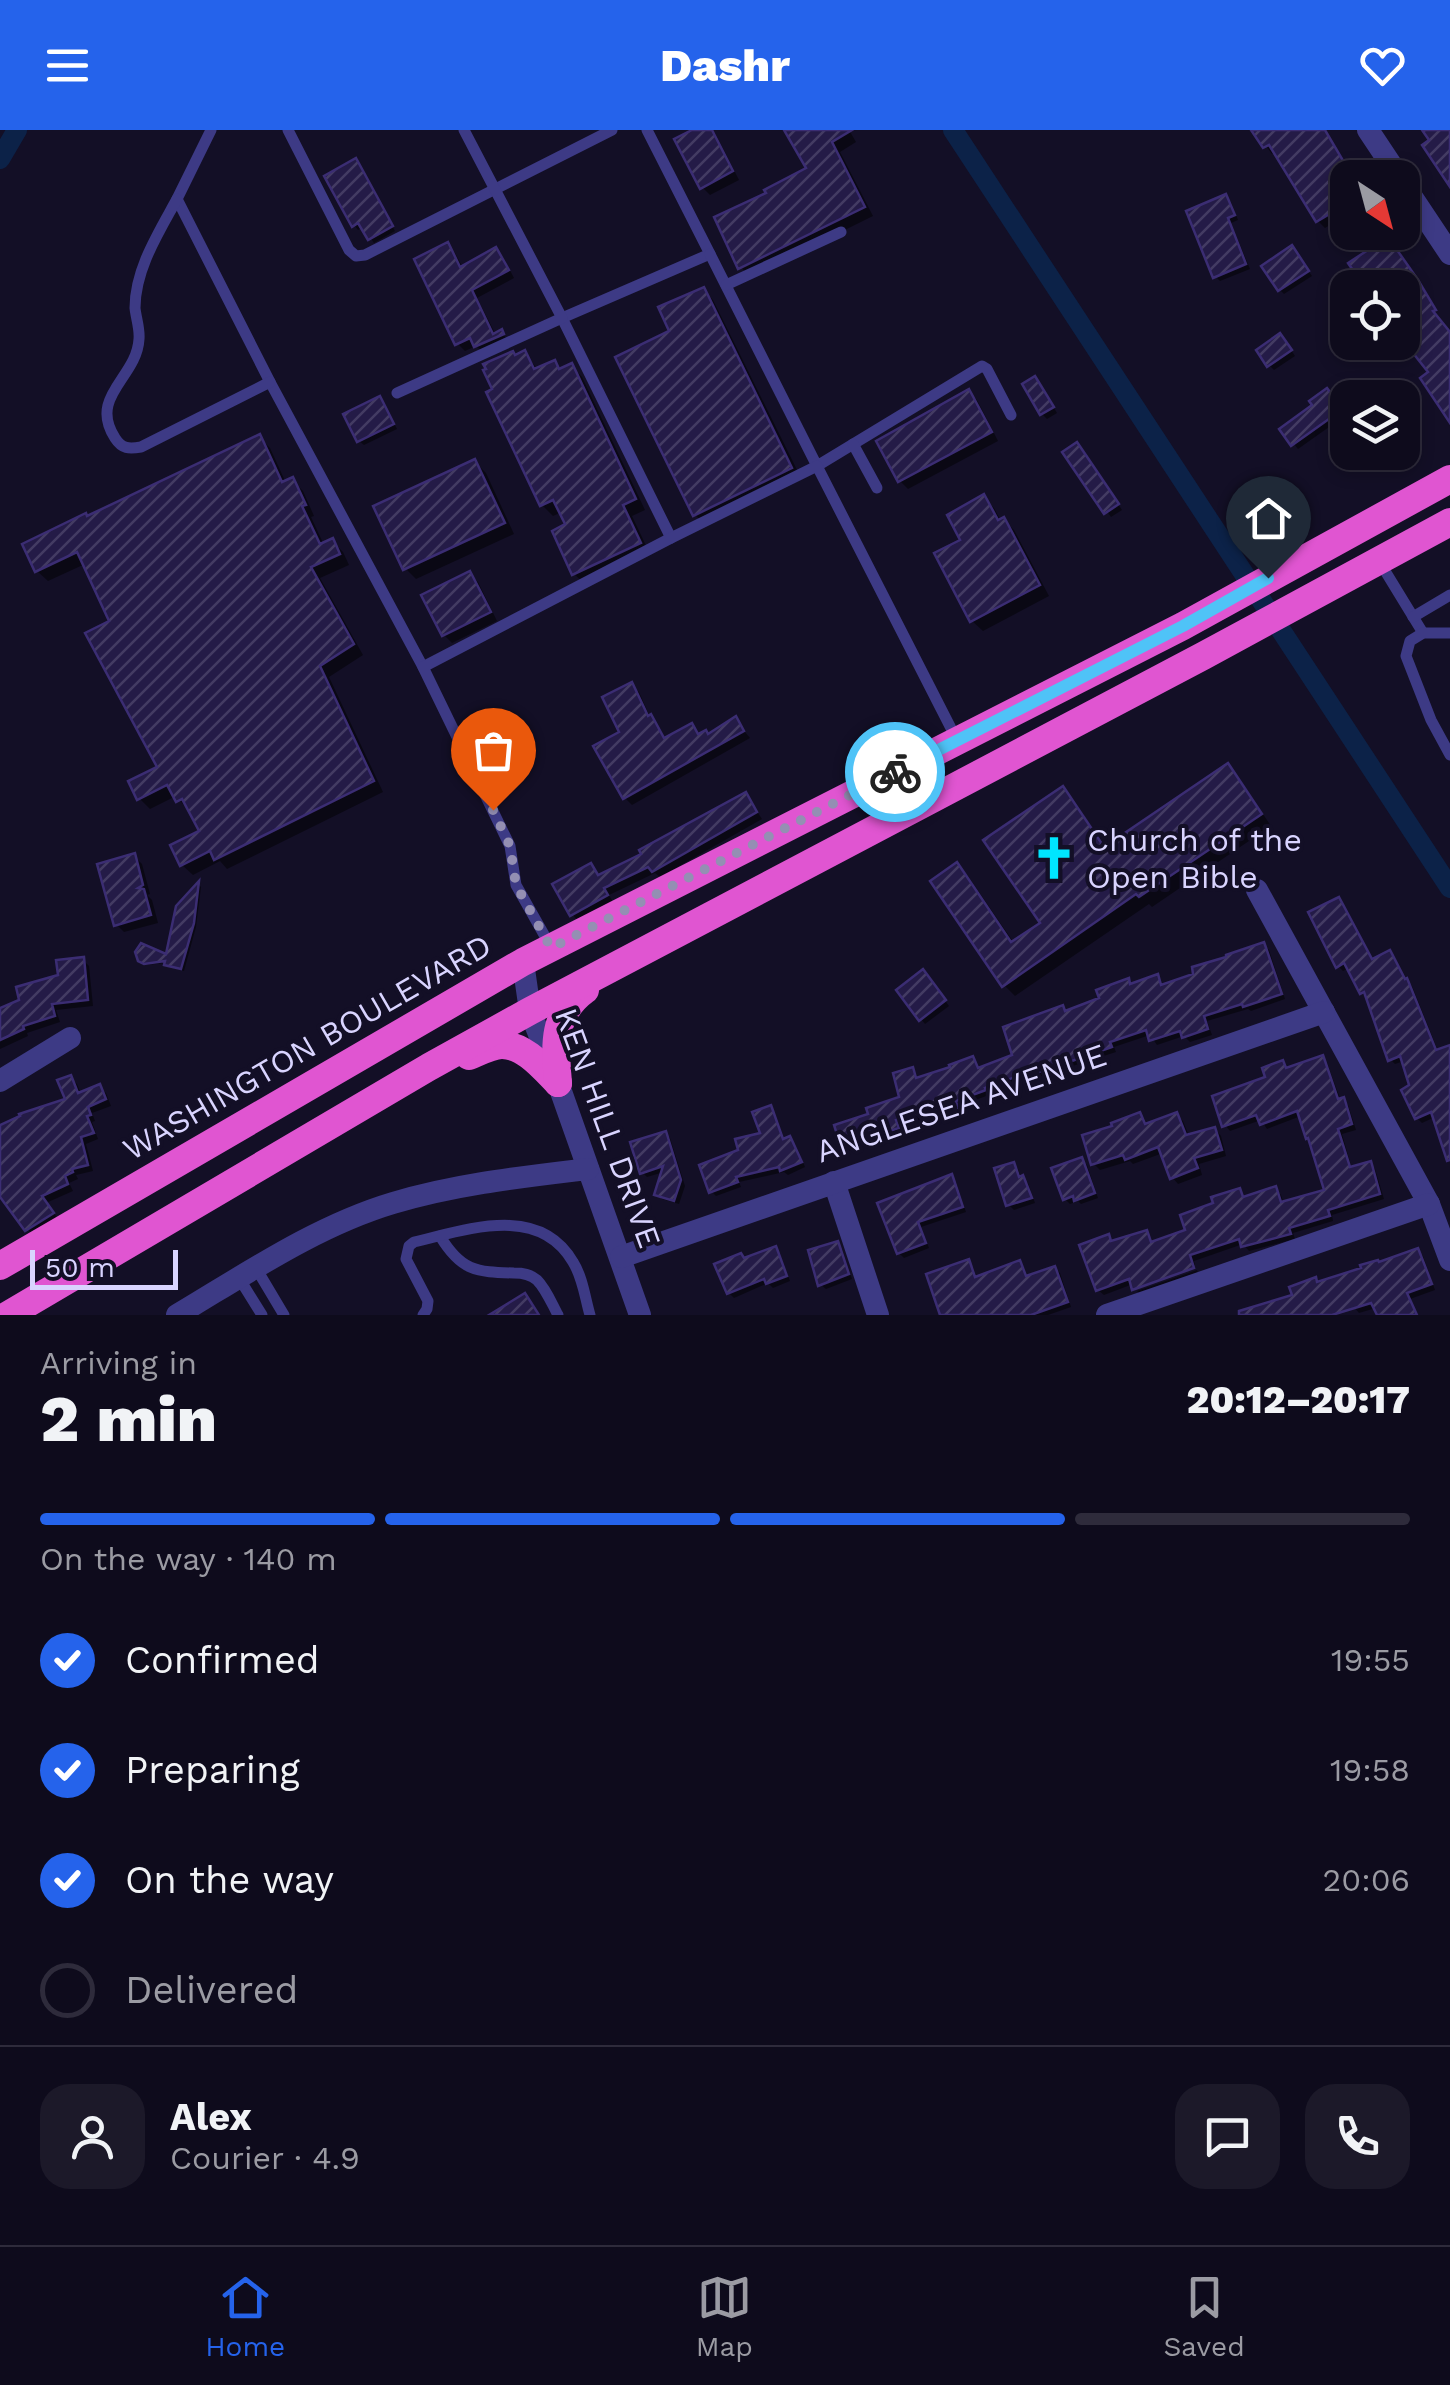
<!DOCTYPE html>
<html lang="en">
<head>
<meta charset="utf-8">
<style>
  :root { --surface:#0e0b1c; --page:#1c1929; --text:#f1f3f6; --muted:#9b9ba3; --line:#2e2b3b; --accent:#2563eb }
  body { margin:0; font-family:"Work Sans",sans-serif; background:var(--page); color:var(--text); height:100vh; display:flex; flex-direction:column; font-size:38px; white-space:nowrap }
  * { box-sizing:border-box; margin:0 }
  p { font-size:32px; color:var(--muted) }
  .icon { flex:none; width:55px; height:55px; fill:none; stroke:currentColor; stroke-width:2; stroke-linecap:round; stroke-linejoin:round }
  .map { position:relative; height:1185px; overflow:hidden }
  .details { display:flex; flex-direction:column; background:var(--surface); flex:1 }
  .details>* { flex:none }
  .needle { width:65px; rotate:144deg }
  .controls { position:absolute; left:1330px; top:30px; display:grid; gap:20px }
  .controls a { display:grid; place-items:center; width:90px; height:90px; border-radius:20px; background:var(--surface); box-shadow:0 5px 15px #0003,0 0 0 2px var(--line); font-size:50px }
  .scale { position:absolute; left:30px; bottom:25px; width:148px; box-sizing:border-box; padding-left:10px; border:5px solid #d9d4ff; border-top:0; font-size:28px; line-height:35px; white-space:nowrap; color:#d9d4ff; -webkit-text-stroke:8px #130f26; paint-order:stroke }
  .pin { position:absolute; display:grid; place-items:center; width:85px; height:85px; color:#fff; margin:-102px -42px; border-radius:50% 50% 50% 0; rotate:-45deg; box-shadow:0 0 10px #0007 }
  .pin .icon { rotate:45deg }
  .courier { position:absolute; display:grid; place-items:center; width:100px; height:100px; margin:-50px; border:8px solid #4fc3f7; border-radius:50%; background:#fff; color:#222; box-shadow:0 2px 12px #0007 }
  .head em { font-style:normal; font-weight:800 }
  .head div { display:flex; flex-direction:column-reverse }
  .head { display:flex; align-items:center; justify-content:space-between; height:170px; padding:0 40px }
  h1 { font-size:65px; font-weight:800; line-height:75px }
  .bar { display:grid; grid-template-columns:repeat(4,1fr); gap:15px 10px; align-content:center; height:120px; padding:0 40px }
  .bar i { height:12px; border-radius:8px; background:var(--line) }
  .bar .on { background:var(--accent) }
  .bar p { grid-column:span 4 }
  .line { display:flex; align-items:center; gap:25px; padding:0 40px; border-top:2px solid var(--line) }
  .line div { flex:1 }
  .round { display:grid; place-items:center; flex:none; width:105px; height:105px; border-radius:30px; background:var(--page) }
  ol { padding:0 40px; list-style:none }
  li { display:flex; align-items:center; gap:30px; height:110px }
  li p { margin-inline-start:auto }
  li .icon { padding:10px; border-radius:50%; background:var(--accent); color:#fff; stroke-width:4 }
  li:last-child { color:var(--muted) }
  li i { width:55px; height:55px; border:5px solid var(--line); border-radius:50% }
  header { display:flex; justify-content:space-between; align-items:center; height:130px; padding:0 40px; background:var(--accent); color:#fff; font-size:45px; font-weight:800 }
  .tab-bar { display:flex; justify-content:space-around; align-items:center; height:140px; border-top:2px solid var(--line); background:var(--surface); font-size:28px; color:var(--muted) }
  .tab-bar a { display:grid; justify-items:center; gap:5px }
  .tab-bar .on { color:var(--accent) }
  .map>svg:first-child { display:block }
</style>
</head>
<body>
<header><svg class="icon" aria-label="menu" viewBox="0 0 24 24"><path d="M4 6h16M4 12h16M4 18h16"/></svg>Dashr<svg class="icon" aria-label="heart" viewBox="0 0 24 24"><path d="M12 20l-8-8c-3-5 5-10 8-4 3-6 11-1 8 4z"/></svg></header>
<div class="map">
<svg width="1450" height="1185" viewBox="0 0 1450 1185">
  <defs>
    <pattern id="building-hatch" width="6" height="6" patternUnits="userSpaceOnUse" patternTransform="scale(2.5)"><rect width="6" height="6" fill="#241b47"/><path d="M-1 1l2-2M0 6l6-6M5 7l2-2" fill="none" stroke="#433b63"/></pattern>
  </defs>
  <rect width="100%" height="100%" fill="#130f26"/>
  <g fill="#0007">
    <path d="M697 0H712L715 3 739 50 710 65 702 57Z"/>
    <path d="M787 0H849L856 12 840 22 873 86 750 147 741 137 769 64 810 39Z"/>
    <path d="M1254 0H1325L1354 48H1348V84L1325 98 1318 91 1276 21 1272 24Z"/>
    <path d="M356 31 395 101 374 113 363 97 358 100 354 95Z"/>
    <path d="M1226 67 1231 72 1238 90 1231 93 1250 139 1220 151 1215 146Z"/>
    <path d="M448 115 455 123 463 138 495 120 503 127 514 148 477 168 496 205 501 202 508 210 484 223 476 216 465 221 458 214Z"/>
    <path d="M1296 123 1312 146 1284 164 1280 160Z"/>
    <path d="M703 160 713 170 801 348 706 395 695 385 618 228 672 202Z"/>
    <path d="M1285 211 1295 226 1274 240 1269 235Z"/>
    <path d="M525 223 538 240 554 233 562 241 571 236 582 247 645 380 632 386 650 424 585 454 574 444 568 396 562 382 553 386 542 375 516 228Z"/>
    <path d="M1040 254 1057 283 1047 289 1042 284Z"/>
    <path d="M969 262 977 270 998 311 908 359 900 351 879 312Z"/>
    <path d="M1332 266 1346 285 1298 319 1282 299Z"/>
    <path d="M379 269 384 274 397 299 364 315 359 311Z"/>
    <path d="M259 307 270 318 286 353 292 350 303 361 314 386 311 387 324 415 332 411 343 422 349 435 320 448 363 525 329 547 383 662 227 739 220 731 193 745 182 735 202 702 189 681 176 666 150 679 139 668 161 638 112 493 85 434 48 451 37 441 88 388Z"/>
    <path d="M1082 320 1122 380 1111 387 1066 323Z"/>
    <path d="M475 332 486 343 514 404 416 449 405 438Z"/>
    <path d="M984 368 994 378 1001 391 1004 390 1014 400 1049 466 983 501 972 491 964 411Z"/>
    <path d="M470 444 478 452 497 491 452 513 444 505Z"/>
    <path d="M631 555 639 562 651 589 666 610 691 596 700 606H709L735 590 750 608 632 675 625 668 623 603Z"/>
    <path d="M1227 636 1238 647 1271 696 1152 777 1149 774 1015 866 1004 855 957 735 968 746 1014 813 1043 794 1063 659 1074 670 1106 719Z"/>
    <path d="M746 665 762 689 660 747 655 743 609 765 613 772 578 791 572 784 590 736 599 747 645 725Z"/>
    <path d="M134 726 142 734 150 764 147 765 152 770 158 793 124 802 116 794Z"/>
    <path d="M199 755 201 757 196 797 184 841 170 837 165 833 146 835 138 828H168L179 777Z"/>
    <path d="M1339 770 1344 775 1373 831 1390 823 1395 828 1406 850 1412 856 1438 921 1450 917V1015L1435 987 1422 993 1417 988 1404 931 1395 934 1390 929 1367 868 1362 863 1349 838 1343 841 1338 836Z"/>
    <path d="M1264 815 1269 820 1285 869 1251 881 1248 879 1207 891 1212 905 1190 912 1184 906 1157 915 1150 905 1114 917 1116 922 989 963V965L959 976 962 984 942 990 937 985 900 995 903 1003 848 1021 843 1016 871 986 902 968 912 940 919 950 973 929 980 940 1015 927 1062 878 1067 883 1102 870 1128 851 1132 856 1157 847 1164 857Z"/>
    <path d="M83 830 89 836 93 876 56 880 60 892 27 903 28 906 0 919V881L60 847Z"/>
    <path d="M928 847 949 876 925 894 921 889Z"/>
    <path d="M1322 928 1327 933 1341 971 1348 975 1356 1000 1342 1004 1352 1039 1370 1034 1375 1039 1384 1069 1332 1085 1333 1091 1293 1103 1295 1109 1249 1121 1243 1114 1194 1131 1195 1135 1134 1158 1133 1154 1104 1165 1098 1160 1108 1107 1114 1113 1146 1103 1153 1113 1188 1101 1216 1075 1239 1060 1246 1069 1275 1059 1281 1065 1284 1074 1327 1062 1301 986 1267 999 1261 990 1230 1001 1225 995 1283 933 1289 940Z"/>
    <path d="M71 948 77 954 81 964 100 957 106 963 111 976 92 983 95 991 92 992 98 1009 86 1014 93 1041 76 1045 78 1049 69 1053 73 1061 46 1073 59 1090 33 1106 0 1063V997L68 970Z"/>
    <path d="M770 978 775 983 785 1011 790 1009 795 1014 805 1037 788 1045 784 1042 739 1052 741 1057 716 1066 711 1061 741 1022 763 1005Z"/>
    <path d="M1140 985 1147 995 1177 985 1183 991 1189 1006 1215 999 1221 1006 1226 1026 1199 1034 1202 1045 1178 1054 1172 1047 1163 1023 1133 1034 1130 1031 1100 1040 1094 1034 1115 997Z"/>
    <path d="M665 1003 670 1008 685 1056 679 1074 662 1069 657 1064 664 1042 647 1047 642 1042Z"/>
    <path d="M1082 1030 1087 1035 1098 1068 1081 1074 1078 1071 1070 1074 1065 1069Z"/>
    <path d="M1013 1034 1018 1039 1021 1048 1028 1053 1035 1073 1014 1080 1009 1075Z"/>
    <path d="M951 1047 956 1052 966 1082 921 1097 929 1118 904 1128 899 1123 880 1074Z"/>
    <path d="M837 1114 842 1119 852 1149 826 1159 821 1155Z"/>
    <path d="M775 1119 780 1124 790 1151 773 1158 768 1153 734 1168 729 1163 745 1130Z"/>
    <path d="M1418 1121 1423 1126 1435 1160 1410 1169 1418 1185H1380L1376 1178 1359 1183 1354 1177 1379 1134Z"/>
    <path d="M968 1132 973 1137 977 1149 1019 1133 1024 1138 1028 1148 1055 1138 1060 1143 1071 1177 1048 1185H939L942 1184Z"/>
    <path d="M1197 1140 1198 1143 1140 1164 1137 1161Z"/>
  </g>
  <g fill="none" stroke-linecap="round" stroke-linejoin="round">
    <g stroke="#0c2248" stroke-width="20">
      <path d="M953 0 1450 758"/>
      <path d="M0 29 17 0"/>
    </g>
  </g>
  <g fill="url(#building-hatch)" stroke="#3b2d73" stroke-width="2.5">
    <path d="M692 0H712L733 41 700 59 674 9Z"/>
    <path d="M784 0H852L832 12 865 77 738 139 714 87 766 63 764 60 806 38Z"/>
    <path d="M1251 0H1325L1348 39V73L1316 92 1269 15 1263 18Z"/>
    <path d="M1422 0H1450V57L1422 15 1429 10Z"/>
    <path d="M356 28 393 96 368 110 358 93 352 97 324 46Z"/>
    <path d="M1226 64 1235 85 1228 88 1246 134 1213 148 1186 81Z"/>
    <path d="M1388 107 1418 150 1436 180 1433 181 1450 202V293L1420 248 1428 242 1402 209V158H1365L1348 133Z"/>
    <path d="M448 112 460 137 496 117 509 140 472 160 493 204 502 199 504 204 474 217 470 208 455 215 414 129Z"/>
    <path d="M1292 115 1309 141 1278 161 1261 136Z"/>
    <path d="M704 157 792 338 693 386 615 227 669 201 658 177Z"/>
    <path d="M1280 203 1292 220 1267 237 1256 220Z"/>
    <path d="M525 220 534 239 555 230 559 239 572 233 636 369 623 375 641 413 572 445 552 401 565 394 553 370 540 376 486 262 492 259 483 240 486 239 483 234 513 221 515 225Z"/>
    <path d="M1035 246 1054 277 1040 285 1022 254Z"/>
    <path d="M1327 258 1343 279 1291 316 1279 299 1312 275 1309 271Z"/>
    <path d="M969 259 992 302 898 352 876 311Z"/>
    <path d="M380 266 394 294 357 312 343 284Z"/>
    <path d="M260 304 282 352 293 347 306 375 302 376 320 414 333 408 340 424 311 437 354 514 320 536 374 651 214 730 210 721 180 736 170 715 199 701 182 669 176 672 167 655 137 670 128 651 157 637 85 503 109 491 77 422 35 442 22 414 86 383 87 386Z"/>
    <path d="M1077 312 1119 374 1104 384 1062 322Z"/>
    <path d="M475 329 505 393 403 440 373 376Z"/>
    <path d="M984 364 998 390 1004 387 1040 455 970 492 934 423 960 410 947 385Z"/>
    <path d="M470 441 491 482 442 506 421 465Z"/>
    <path d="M632 552 648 586 651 584 664 608 692 593 698 604 706 600 708 604 736 586 744 601 623 669 593 616 619 602 602 567Z"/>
    <path d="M1228 633 1262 684 1139 767 1136 764 1002 857 930 751 957 732 1011 812 1040 793 983 710 1063 656 1104 717Z"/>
    <path d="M746 662 757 682 652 742 648 737 604 758 608 765 570 786 552 754 591 733 598 745 641 724 639 720Z"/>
    <path d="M135 723 143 755 138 758 144 759 151 785 114 796 97 734Z"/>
    <path d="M199 751 194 793 181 839 164 835 165 831 144 834 138 831 135 822 141 813 166 824 176 776Z"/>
    <path d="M1339 767 1372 829 1390 820 1405 849 1407 848 1436 920 1450 915V1030L1447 1031 1431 982 1415 989 1401 960 1409 955 1400 926 1388 931 1364 862 1360 864 1344 833 1336 838 1308 782Z"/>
    <path d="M1264 812 1282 864 1243 877 1242 874 1204 886 1208 899 1182 908 1180 901 1149 911 1146 900 1110 912 1112 917 1049 939 1019 948 1018 946 985 958 986 960 956 971 958 979 934 986 932 980 896 990 899 998 841 1017 834 995 868 984 866 978 899 967 893 943 913 937 916 948 950 937 949 935 973 926 978 938 1012 925 1003 897 1063 875 1065 881 1099 868 1096 860 1129 848 1130 854 1158 844 1161 855 1193 844 1192 837 1226 827V825Z"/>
    <path d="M84 827 88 870 52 874 55 886 23 896 24 899 0 910V878L19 870 16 857 58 845 56 830Z"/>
    <path d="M923 839 946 870 919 891 896 860Z"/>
    <path d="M1323 925 1338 969 1344 967 1352 994 1338 999 1350 1037 1371 1031 1380 1064 1328 1080 1330 1086 1289 1098 1291 1104 1241 1117 1239 1109 1190 1125 1194 1138 1132 1160 1129 1149 1096 1161 1079 1115 1109 1104 1111 1111 1147 1100 1151 1112 1185 1100 1180 1085 1213 1073 1211 1067 1240 1058 1243 1067 1276 1056 1281 1072 1324 1060 1308 1008 1306 1009 1297 981 1260 995 1256 985 1222 997 1212 966 1265 947 1262 938 1283 930 1286 938Z"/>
    <path d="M71 945 78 963 100 954 106 969 88 977 91 985 87 986 94 1003 81 1007 88 1035 72 1039 73 1042 65 1046 68 1054 42 1066 54 1083 25 1101 0 1067V995L20 986 19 984 65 969 57 950Z"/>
    <path d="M771 975 783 1009 790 1006 802 1032 780 1041 779 1037 736 1047 738 1052 709 1063 699 1035 738 1020 735 1009 760 1003 752 982Z"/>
    <path d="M1140 982 1145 994 1177 982 1186 1005 1215 997 1222 1020 1194 1028 1198 1038 1170 1049 1158 1017 1125 1030 1123 1025 1091 1035 1082 1005 1112 996 1111 993Z"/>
    <path d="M666 1001 681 1050 674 1071 654 1065 663 1036 640 1044 630 1012Z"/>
    <path d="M1082 1027 1095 1063 1074 1071 1073 1066 1063 1070 1051 1038Z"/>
    <path d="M1014 1032 1019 1047 1023 1045 1032 1068 1006 1076 994 1038Z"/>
    <path d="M952 1044 963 1077 918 1092 926 1113 897 1124 877 1073Z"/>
    <path d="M838 1111 849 1144 818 1156 808 1120Z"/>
    <path d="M776 1116 787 1146 766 1154 764 1149 727 1164 714 1134 741 1123 744 1128Z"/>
    <path d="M1418 1118 1432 1154 1407 1163 1417 1185H1377L1371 1173 1332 1185H1239V1181L1292 1165 1289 1157 1316 1147 1317 1152 1361 1138 1360 1135 1378 1130 1379 1132Z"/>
    <path d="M969 1129 975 1147 1020 1130 1026 1146 1055 1136 1068 1172 1031 1185H940L926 1144Z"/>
    <path d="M525 1163 539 1185H489Z"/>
  </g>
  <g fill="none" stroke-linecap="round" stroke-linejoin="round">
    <g stroke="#3d3a85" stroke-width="11">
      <path d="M211 0 177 69 270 252 423 537"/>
      <path d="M288 0 349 120 356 126 365 125 612 0"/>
      <path d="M647 0 710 124 562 188 671 408"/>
      <path d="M177 69C159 102 135 139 135 178 136 188 140 199 139 209 137 248 88 266 115 308 122 319 129 319 141 317L270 252"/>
      <path d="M710 124 817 336 982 236 987 239 1011 285"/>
      <path d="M726 155 841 102"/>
      <path d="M397 263 562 188 464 0"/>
      <path d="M853 314 877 358"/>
      <path d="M1379 431 1423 503"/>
      <path d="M1413 487 1450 465"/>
      <path d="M1450 503H1423L1410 511 1406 526 1431 590 1450 625"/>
      <path d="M551 817 516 755 510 716 423 537 671 408 817 336 957 610"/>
      <path d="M440 1106C461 1141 476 1142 514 1143 523 1143 530 1144 537 1150 546 1159 552 1174 558 1185"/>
      <path d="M256 1138 284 1185"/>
      <path d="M239 1148 262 1185"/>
      <path d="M423 1185 427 1179 428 1171 406 1129 409 1116 414 1112C466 1100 539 1073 573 1132 583 1148 585 1168 590 1185"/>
    </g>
    <g stroke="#3d3a85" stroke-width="22">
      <path d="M1368 0 1400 48"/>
      <path d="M1402 52 1450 124"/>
      <path d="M1257 760 1429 1074 1450 1130"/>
      <path d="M523 832 530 881 558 953 640 1185"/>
      <path d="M0 951 70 908"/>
      <path d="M834 1052 878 1185"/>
      <path d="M621 1127 1324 882"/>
      <path d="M177 1185C246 1144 316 1096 393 1073 457 1054 522 1047 588 1039"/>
      <path d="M1107 1185 1429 1074"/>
    </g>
    <g stroke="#e055d1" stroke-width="28">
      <path d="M469 926C479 922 492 915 502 915 525 915 544 939 558 953"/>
      <path d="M558 953C555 915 552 884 585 860"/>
      <path d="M0 1136 523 832 1183 496 1450 349"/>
      <path d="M8 1185 429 937 530 881 1203 526 1450 392"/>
    </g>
  </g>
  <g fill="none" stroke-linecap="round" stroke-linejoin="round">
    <path stroke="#948fb3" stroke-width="10" stroke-dasharray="0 18" d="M493 680 510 716 516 755 551 818 895 642"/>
    <path stroke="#4fc3f7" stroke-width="12" d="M895 642 1183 496 1268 448"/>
  </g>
  <defs>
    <g id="church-bare" transform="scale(3.45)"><path d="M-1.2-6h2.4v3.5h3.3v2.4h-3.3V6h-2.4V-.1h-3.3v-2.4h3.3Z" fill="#00e5ff" stroke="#130f26" stroke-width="2.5" paint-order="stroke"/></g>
  </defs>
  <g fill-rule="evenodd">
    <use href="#church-bare" x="1054" y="728"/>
  </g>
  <g text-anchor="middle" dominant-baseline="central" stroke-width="8" stroke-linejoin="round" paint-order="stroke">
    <g font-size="32" fill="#d9d4ff" stroke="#130f26" text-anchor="start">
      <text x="1087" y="710">Church of the<tspan x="1087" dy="37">Open Bible</tspan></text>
    </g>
    <g font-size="32" fill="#d9d4ff" stroke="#130f26">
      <text transform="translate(307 917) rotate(-30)">WASHINGTON BOULEVARD</text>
      <text transform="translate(961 973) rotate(-19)">ANGLESEA AVENUE</text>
      <text transform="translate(608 998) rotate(70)">KEN HILL DRIVE</text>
    </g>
  </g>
</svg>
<div class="controls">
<a><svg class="needle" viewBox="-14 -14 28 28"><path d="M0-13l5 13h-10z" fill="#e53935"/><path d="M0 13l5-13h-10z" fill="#9b9ba3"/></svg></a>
<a><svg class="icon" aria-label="locate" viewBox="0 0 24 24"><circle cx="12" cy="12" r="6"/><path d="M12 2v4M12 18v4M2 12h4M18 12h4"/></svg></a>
<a><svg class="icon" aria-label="layers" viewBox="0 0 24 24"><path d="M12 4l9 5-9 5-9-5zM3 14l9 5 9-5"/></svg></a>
</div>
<div class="scale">50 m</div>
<div class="pin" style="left:493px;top:680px;background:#ea580c"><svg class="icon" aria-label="bag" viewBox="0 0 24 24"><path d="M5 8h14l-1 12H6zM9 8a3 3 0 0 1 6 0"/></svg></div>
<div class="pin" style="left:1268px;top:448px;background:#1f2937"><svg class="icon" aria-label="home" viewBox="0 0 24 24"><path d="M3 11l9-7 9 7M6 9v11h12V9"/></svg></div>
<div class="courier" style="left:895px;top:642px"><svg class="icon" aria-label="bike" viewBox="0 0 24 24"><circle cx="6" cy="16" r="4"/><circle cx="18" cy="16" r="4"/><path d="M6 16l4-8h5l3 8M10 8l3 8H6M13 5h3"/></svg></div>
</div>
<section class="details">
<div class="head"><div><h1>2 min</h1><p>Arriving in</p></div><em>20:12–20:17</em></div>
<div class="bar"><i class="on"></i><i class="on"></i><i class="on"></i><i></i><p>On the way · 140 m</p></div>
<ol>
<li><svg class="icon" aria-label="check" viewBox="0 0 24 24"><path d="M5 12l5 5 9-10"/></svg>Confirmed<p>19:55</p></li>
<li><svg class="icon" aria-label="check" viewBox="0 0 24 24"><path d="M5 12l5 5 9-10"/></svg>Preparing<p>19:58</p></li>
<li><svg class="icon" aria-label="check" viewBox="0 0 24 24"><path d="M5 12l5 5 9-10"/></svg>On the way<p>20:06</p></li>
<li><i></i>Delivered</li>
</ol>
<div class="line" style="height:180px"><a class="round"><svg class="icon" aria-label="person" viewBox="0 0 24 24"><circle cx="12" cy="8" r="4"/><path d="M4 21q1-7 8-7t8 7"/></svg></a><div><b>Alex</b><p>Courier · 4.9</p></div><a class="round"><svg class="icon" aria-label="chat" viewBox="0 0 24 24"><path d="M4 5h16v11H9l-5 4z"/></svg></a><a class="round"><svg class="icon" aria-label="phone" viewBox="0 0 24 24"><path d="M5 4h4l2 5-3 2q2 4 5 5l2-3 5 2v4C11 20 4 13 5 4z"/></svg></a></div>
</section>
<nav class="tab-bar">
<a class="on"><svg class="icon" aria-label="home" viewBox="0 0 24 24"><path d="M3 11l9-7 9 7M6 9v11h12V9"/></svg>Home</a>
<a><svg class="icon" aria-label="map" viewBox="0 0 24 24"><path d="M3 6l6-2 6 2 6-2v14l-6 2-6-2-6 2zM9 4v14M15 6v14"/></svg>Map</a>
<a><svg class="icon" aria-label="saved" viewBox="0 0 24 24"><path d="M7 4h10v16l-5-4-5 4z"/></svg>Saved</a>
</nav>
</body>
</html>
